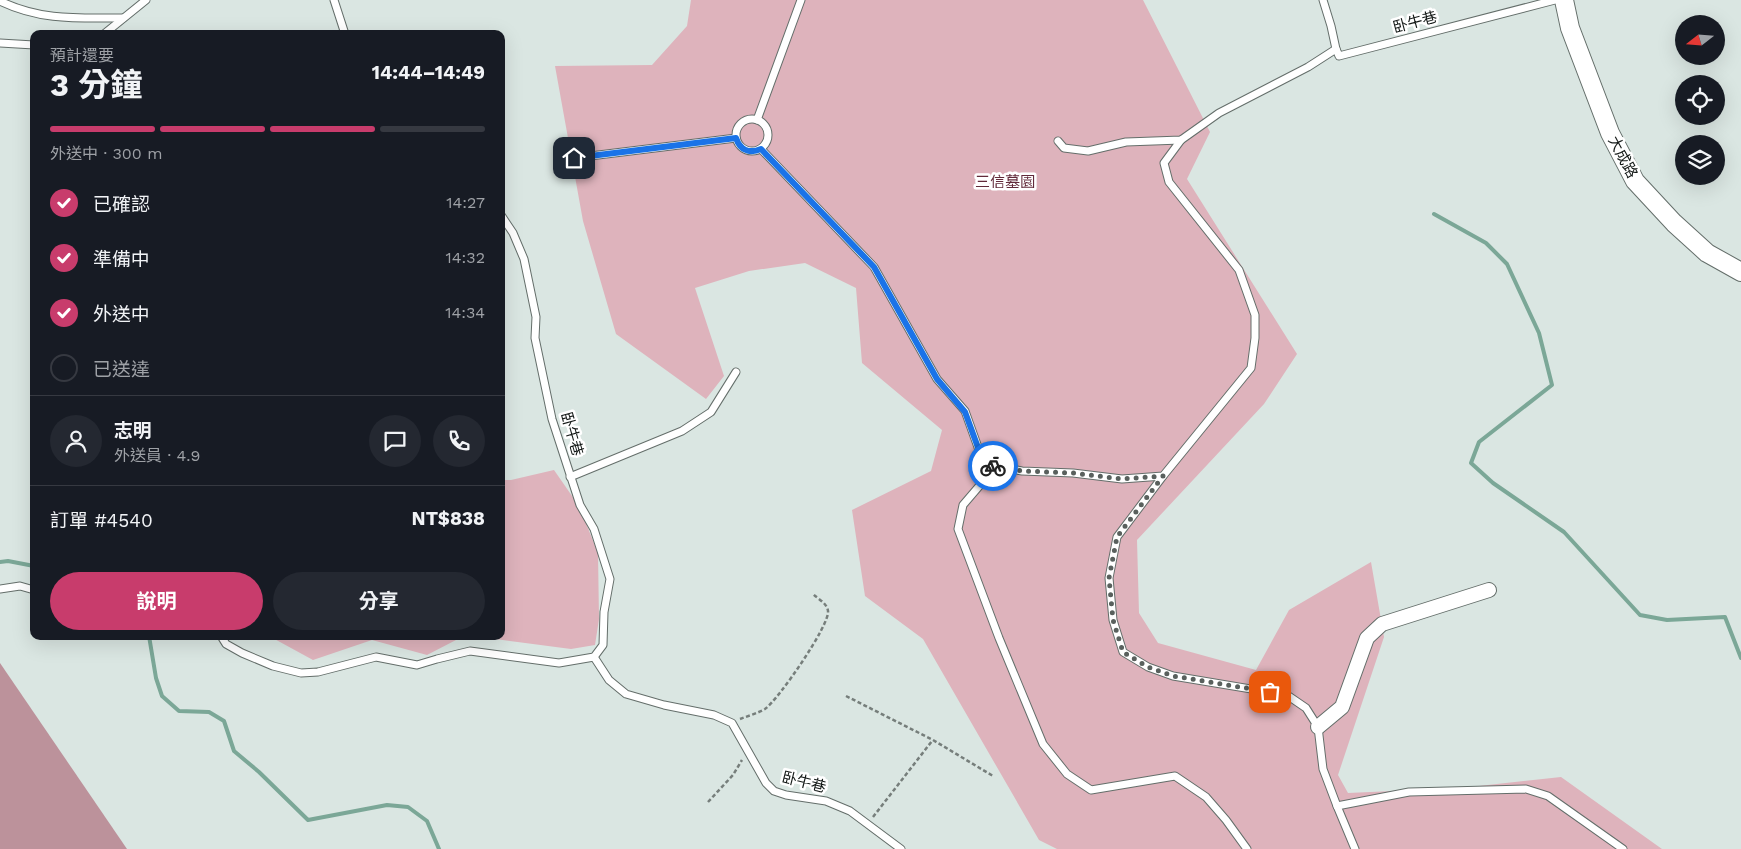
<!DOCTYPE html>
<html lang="zh-TW">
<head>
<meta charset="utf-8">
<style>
  :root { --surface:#171b24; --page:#242831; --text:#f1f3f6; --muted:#9ea1a6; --line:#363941; --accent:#c83c6c }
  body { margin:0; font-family:"Work Sans","Noto Sans TC",sans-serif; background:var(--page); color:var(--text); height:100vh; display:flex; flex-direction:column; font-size:19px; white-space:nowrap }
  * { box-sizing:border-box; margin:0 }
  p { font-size:16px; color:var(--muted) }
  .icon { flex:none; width:28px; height:28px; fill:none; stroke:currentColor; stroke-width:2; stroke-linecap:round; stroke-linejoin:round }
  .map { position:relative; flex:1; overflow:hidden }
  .drawer { position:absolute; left:30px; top:30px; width:475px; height:610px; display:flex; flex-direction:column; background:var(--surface); border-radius:10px; box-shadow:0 5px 20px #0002 }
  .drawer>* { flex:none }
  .needle { width:32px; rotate:253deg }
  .tools { position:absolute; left:1675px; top:15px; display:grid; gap:10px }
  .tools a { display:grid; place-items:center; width:50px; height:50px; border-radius:50%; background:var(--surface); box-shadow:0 5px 20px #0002; font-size:25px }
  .pin { position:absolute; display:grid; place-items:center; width:42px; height:42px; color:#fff; margin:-21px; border-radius:10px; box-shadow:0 2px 8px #0006 }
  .courier { position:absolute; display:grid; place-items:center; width:50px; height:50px; margin:-25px; border:4px solid #1a73e8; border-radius:50%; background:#fff; color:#222; box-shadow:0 1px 6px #0007 }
  .headline em { font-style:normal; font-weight:700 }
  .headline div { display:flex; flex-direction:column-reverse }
  .headline { display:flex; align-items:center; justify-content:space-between; height:85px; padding:0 20px }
  h1 { font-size:32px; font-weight:700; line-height:38px }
  .bar { display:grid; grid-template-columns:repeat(4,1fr); gap:8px 5px; align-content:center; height:60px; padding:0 20px }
  .bar i { height:6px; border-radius:4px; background:var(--line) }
  .bar .active { background:var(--accent) }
  .bar p { grid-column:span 4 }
  .line { display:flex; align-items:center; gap:12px; padding:0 20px; border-top:1px solid var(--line) }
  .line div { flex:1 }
  .round { display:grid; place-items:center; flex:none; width:52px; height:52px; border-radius:26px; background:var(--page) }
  ol { padding:0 20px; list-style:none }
  li { display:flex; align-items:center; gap:15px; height:55px }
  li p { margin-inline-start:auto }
  li .icon { padding:5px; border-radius:50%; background:var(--accent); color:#fff; stroke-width:4 }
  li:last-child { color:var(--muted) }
  li i { width:28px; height:28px; border:2px solid var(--line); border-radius:50% }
  .cta { display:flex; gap:10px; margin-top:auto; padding:10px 20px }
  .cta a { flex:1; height:58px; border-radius:30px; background:var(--accent); color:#fff; font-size:20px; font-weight:700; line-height:58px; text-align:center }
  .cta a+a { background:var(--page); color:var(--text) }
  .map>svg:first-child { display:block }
</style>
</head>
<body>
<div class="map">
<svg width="1741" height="849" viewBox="0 0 1741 849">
  <rect width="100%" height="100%" fill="#dae6e2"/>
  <g fill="#deb3bc">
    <path d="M691 0H1143L1210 132 1187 179 1297 354 1264 404 1137 540 1139 613 1158 643 1256 670 1289 610 1371 562 1384 637 1338 775 1348 793 1461 788 1561 777 1662 849H1057L1039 840 923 639 865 596 852 510 931 471 942 430 862 363 856 288 805 263 749 271 695 288 724 376 706 399 616 334 583 221 555 66 652 65 687 26Z"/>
    <path d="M554 470 579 506 598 553 599 619 595 645 571 649 488 638 456 640 427 655 372 640 313 660 269 636H501V480H511Z"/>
  </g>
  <path fill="#bc929b" d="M0 663 127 849H0Z"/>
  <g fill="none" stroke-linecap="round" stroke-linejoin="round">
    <g stroke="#7ba797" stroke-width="4">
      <path d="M1434 214 1486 243 1507 264 1539 333 1552 385 1479 442 1471 463 1493 483 1564 532 1640 615 1667 620 1725 617 1741 658"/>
      <path d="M0 562 8 561 34 566"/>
      <path d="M149 636 156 678 162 696 179 711 209 712 224 721 234 751 259 772 308 820 387 805 408 807 427 821 439 849"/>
    </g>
    <g stroke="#646e6a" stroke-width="9">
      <g id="service">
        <path d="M334 0 345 34"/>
        <path d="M1323 0 1331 26 1336 49 1339 56 1555 0"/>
        <path d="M0 1C41 21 79 18 123 18"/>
        <path d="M104 34 146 0"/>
        <path d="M0 43 34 45"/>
        <circle cx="752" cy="135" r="16"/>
        <path d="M757 120 801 0"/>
        <path d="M1058 141 1064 148 1088 151 1126 142 1181 140 1219 113 1308 67 1336 49"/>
        <path d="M761 149 874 267 937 379 965 411 984 464 981 484 963 505 958 529 999 638 1043 744 1067 774 1091 790 1175 776 1206 797 1226 820 1247 849"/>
        <path d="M574 158 736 138"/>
        <path d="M984 464 1022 471 1073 473 1122 479 1163 476 1251 368 1255 338V315L1239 270 1169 182 1164 163 1181 140"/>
        <path d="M1163 476 1117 537 1109 578 1113 620 1123 652 1148 667 1173 676 1287 695 1306 708 1318 727 1323 769 1337 806 1355 849"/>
        <path d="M570 477 682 431 711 412 736 372"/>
        <path d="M0 589 20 586 34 590"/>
        <path d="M221 636 226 644 242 653 273 666 301 673 318 672 376 657 417 665 437 659 470 651 559 663 594 657 603 645 604 612 610 579 594 529 580 505 552 419 535 338 536 317 524 259 513 233 501 215"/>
        <path d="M594 657 609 680 626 694 664 705 714 715 732 723 766 783 774 791 786 795 826 801 850 811 901 849"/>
        <path d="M1337 806 1409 792 1526 789 1548 796 1623 849"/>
      </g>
    </g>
    <g stroke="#646e6a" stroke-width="16">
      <path id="minor" d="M1318 727 1342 707 1367 638 1382 624 1489 590"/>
    </g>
    <g stroke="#646e6a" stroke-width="20">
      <path id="tertiary" d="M1564 0 1570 28 1610 133 1635 181 1674 223 1707 253 1741 272"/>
    </g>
    <g stroke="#767e7b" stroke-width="2.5" stroke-dasharray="4 2.5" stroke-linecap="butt">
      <path d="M846 696 933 740 993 776"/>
      <path d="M740 719C748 716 758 713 765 709 778 700 830 625 828 611 827 603 818 599 813 594"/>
      <path d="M708 802 733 775 742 760"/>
      <path d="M873 817 932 741"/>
    </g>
    <use href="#service" stroke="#fff" stroke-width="7"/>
    <use href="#minor" stroke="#fff" stroke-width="14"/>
    <use href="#tertiary" stroke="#fff" stroke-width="18"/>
  </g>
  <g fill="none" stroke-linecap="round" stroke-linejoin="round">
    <path stroke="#59605d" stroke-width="5" stroke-dasharray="0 9" d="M993 466 1022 471 1073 473 1122 479 1163 476 1117 537 1109 578 1113 620 1123 652 1148 667 1173 676 1270 692"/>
    <path stroke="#1a73e8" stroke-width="6" d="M574 158 736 138C740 150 749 154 761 149L874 267 937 379 965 412 984 464 993 466"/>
  </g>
  <g text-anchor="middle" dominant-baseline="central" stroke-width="5" stroke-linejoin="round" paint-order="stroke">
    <g font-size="15" fill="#131816" stroke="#fff">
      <text transform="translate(1415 22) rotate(-15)">卧牛巷</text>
      <text transform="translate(1623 157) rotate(62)">大成路</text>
      <text transform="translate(572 434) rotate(74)">卧牛巷</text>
      <text transform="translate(804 782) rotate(14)">卧牛巷</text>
    </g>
    <g font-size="15" fill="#622a3a" stroke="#fff">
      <text x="1005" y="182">三信墓園</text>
    </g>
  </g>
</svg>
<div class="tools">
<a><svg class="needle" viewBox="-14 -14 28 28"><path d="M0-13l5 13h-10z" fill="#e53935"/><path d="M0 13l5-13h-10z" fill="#9ea1a6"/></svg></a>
<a><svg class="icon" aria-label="locate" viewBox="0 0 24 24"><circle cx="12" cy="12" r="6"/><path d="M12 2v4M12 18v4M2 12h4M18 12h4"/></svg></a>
<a><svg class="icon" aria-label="layers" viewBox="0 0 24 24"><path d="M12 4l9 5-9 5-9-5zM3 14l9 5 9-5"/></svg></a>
</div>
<div class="pin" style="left:1270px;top:692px;background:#ea580c"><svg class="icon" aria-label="bag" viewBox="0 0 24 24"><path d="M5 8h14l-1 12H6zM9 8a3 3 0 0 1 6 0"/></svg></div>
<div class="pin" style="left:574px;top:158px;background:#1f2937"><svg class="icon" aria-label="home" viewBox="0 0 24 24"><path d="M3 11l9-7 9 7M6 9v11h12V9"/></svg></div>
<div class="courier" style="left:993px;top:466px"><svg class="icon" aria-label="bike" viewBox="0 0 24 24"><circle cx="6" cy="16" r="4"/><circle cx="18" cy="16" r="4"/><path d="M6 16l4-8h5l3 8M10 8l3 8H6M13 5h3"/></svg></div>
<section class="drawer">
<div class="headline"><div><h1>3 分鐘</h1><p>預計還要</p></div><em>14:44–14:49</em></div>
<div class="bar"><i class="active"></i><i class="active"></i><i class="active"></i><i></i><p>外送中 · 300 m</p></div>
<ol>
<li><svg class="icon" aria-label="check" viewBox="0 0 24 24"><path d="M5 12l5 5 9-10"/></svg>已確認<p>14:27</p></li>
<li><svg class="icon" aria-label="check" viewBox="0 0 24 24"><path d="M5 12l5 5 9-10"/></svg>準備中<p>14:32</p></li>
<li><svg class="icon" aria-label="check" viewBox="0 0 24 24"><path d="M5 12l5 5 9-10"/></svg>外送中<p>14:34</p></li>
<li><i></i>已送達</li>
</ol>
<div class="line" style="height:90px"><a class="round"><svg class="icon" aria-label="person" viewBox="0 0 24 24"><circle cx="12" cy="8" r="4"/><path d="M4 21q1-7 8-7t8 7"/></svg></a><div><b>志明</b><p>外送員 · 4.9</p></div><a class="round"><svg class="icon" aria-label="chat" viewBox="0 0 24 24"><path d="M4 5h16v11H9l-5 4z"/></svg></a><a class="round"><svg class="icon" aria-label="phone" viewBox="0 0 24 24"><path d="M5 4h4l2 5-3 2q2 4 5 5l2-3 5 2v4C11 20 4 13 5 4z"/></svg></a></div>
<div class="line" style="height:65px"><div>訂單 #4540</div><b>NT$838</b></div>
<div class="cta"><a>說明</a><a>分享</a></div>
</section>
</div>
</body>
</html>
